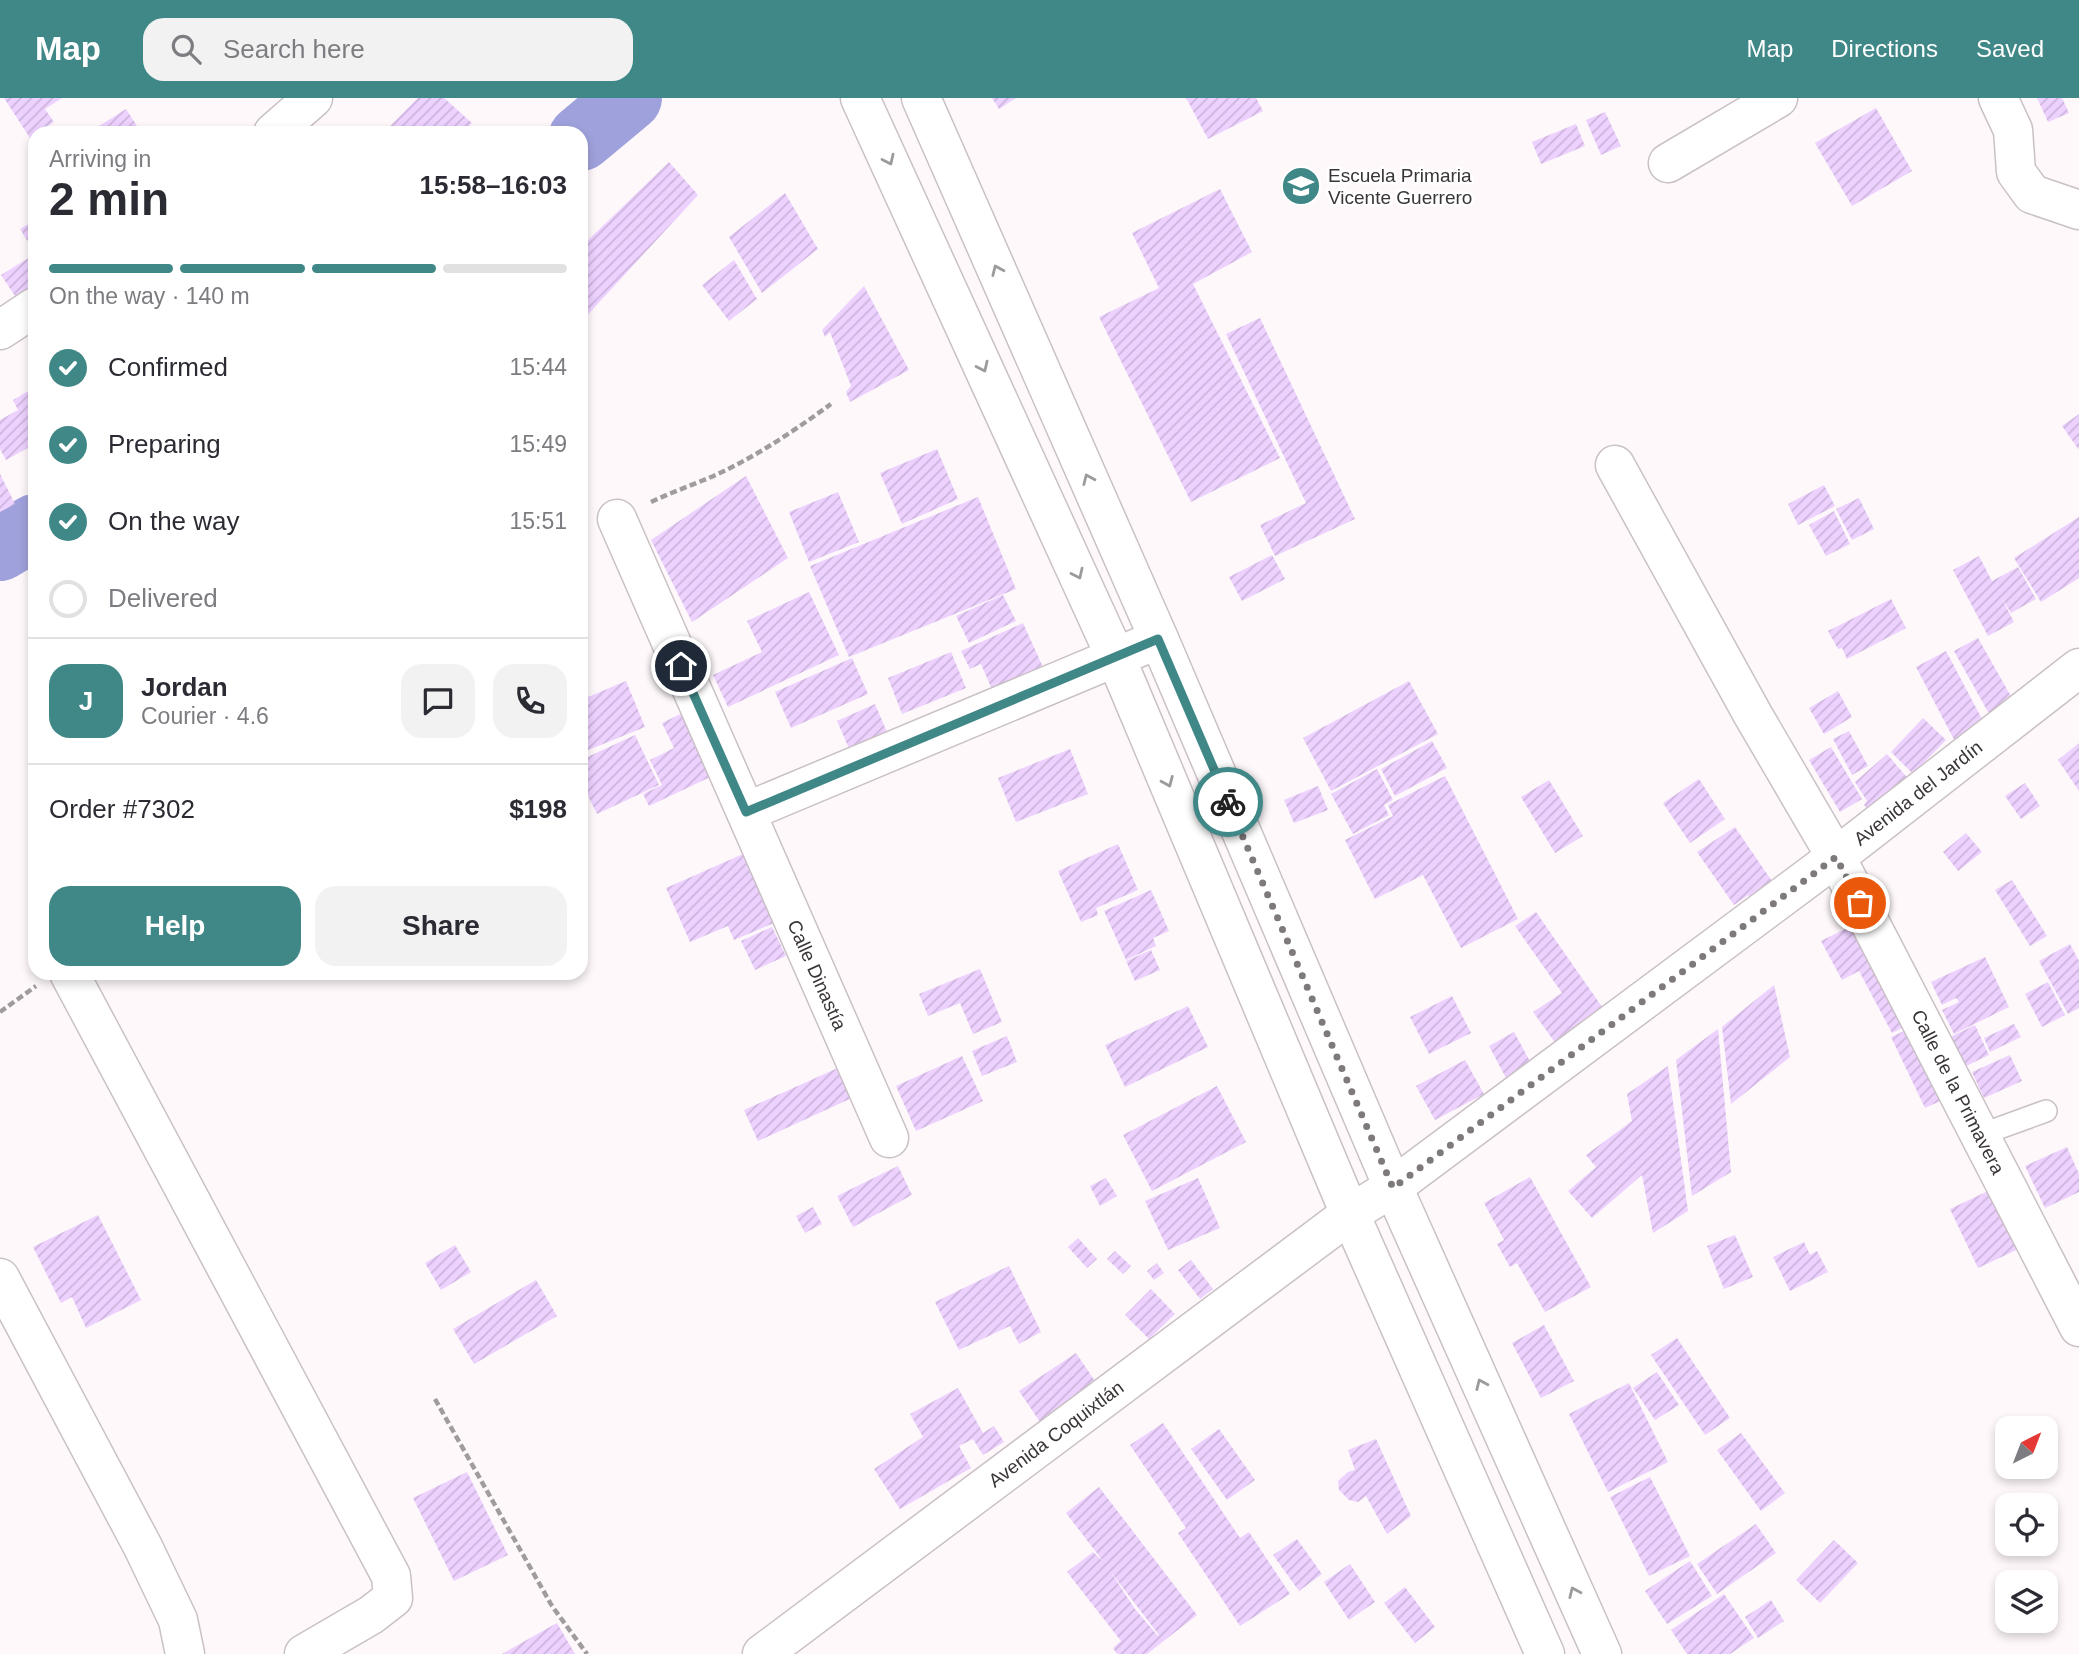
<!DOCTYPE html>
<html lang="en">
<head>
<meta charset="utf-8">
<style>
  :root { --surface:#fff; --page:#f2f2f3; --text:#2b2b33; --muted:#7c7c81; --line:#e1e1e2; --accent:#408887 }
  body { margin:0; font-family:Helvetica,sans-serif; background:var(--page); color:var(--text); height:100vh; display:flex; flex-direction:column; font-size:26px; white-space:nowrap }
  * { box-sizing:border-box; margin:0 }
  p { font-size:23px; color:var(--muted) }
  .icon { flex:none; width:38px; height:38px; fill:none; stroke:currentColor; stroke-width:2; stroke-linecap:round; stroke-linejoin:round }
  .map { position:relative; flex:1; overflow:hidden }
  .panel { position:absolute; left:28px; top:28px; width:560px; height:854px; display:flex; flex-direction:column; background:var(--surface); border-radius:21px; box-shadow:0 4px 10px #0003 }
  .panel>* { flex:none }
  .needle { width:46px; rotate:42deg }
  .controls { position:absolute; left:1995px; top:1318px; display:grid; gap:14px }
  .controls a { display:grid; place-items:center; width:63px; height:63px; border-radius:14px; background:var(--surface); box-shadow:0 4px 10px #0003; font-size:35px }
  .pin { position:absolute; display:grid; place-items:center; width:60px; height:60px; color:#fff; margin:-30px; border:4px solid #fff; border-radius:50%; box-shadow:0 2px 7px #0007 }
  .courier { position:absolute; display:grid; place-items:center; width:70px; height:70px; margin:-35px; border:5px solid #408887; border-radius:50%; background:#fff; color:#222; box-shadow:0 2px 9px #0007 }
  .summary em { font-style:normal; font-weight:700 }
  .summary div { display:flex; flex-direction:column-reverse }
  .summary { display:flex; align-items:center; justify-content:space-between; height:119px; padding:0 21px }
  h1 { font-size:46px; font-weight:700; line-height:52px }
  .bar { display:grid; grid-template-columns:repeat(4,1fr); gap:10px 7px; align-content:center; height:84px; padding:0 21px }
  .bar i { height:9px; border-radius:5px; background:var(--line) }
  .bar .current { background:var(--accent) }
  .bar p { grid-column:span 4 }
  .line { display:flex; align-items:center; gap:18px; padding:0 21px; border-top:2px solid var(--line) }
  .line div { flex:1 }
  .round { display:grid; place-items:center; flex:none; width:74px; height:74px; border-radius:21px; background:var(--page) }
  ol { padding:0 21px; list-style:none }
  li { display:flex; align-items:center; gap:21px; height:77px }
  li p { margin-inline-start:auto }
  li .icon { padding:7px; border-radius:50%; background:var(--accent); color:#fff; stroke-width:4 }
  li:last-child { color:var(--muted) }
  li i { width:38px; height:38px; border:4px solid var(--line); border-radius:50% }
  .action { display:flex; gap:14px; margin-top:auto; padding:14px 21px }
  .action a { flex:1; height:80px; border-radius:21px; background:var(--accent); color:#fff; font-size:28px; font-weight:700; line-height:80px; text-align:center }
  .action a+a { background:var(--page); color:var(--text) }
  header { display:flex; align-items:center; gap:42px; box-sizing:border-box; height:98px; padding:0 35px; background:var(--accent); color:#fff }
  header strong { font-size:33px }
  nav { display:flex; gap:38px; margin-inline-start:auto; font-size:24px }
  .search { width:490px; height:63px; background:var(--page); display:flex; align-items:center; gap:18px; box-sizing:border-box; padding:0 24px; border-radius:21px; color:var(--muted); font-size:26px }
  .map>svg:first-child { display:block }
</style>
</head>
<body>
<header>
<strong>Map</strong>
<div class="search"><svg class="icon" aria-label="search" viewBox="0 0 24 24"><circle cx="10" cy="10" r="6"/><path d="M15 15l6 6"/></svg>Search here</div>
<nav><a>Map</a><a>Directions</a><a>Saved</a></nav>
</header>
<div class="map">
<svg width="2079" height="1556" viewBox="0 0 2079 1556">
  <defs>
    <pattern id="building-hatch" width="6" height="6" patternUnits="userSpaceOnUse" patternTransform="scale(1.75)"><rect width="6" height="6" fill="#edd1ff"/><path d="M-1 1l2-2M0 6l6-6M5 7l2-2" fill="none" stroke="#ccb4db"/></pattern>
  </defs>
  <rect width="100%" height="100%" fill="#fef8fb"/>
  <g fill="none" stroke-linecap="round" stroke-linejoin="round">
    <g stroke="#9fa1dc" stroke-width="66">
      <path d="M581 40 629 0"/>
      <path d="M0 450 35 429"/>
    </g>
  </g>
  <g fill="url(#building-hatch)" fill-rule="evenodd">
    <path d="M4 0H62L45 11 54 24 30 40Z"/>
    <path d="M418 0H444L472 25 462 35H383Z"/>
    <path d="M992 0H1016L999 11Z"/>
    <path d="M1186 0H1256L1263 13 1208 41Z"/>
    <path d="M2037 0H2062L2069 15 2048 24Z"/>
    <path d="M1876 10 1912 73 1852 108 1815 45Z"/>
    <path d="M126 11 141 34 146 30 149 35H104L99 28Z"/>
    <path d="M1605 14 1621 48 1601 57 1586 22Z"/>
    <path d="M1576 26 1585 48 1541 66 1532 44Z"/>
    <path d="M669 64 698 97 581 224V149Z"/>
    <path d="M1220 91 1252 154 1193 186 1280 360 1191 404 1099 219 1159 190 1132 135Z"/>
    <path d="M785 95 818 151 762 195 729 139Z"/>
    <path d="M35 122V155L20 131Z"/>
    <path d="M35 156V198L21 207 1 177Z"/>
    <path d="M734 162 757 201 729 223 702 187Z"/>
    <path d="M864 188 909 272 850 304 846 294 851 288 830 234 825 239 822 232Z"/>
    <path d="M1260 220 1355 421 1275 458 1260 427 1306 405 1226 236Z"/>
    <path d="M35 289V346L6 362 0 351V322L18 312 13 302Z"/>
    <path d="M2079 316V352L2062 328Z"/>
    <path d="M937 351 958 401 902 426 880 375Z"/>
    <path d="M0 376 15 406 0 414Z"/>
    <path d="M746 378 788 460 692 524 651 442Z"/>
    <path d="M1824 387 1835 408 1798 427 1788 406Z"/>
    <path d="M838 394 859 444 809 464 789 414Z"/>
    <path d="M978 399 1016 491 849 559 810 468Z"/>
    <path d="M1859 400 1874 431 1852 442 1836 411Z"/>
    <path d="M1834 413 1850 446 1826 458 1809 427Z"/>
    <path d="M2079 419V480L2041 504 2014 460Z"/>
    <path d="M1272 457 1285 481 1242 503 1229 479Z"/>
    <path d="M1979 458 1992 483 2018 469 2036 501 2011 515 2001 499 2014 524 1988 538 1953 472Z"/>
    <path d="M809 494 839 557 728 609 713 577 762 554 747 523Z"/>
    <path d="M1003 497 1016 523 969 545 956 518Z"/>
    <path d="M1891 501 1906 530 1847 561 1842 550 1838 551 1828 533Z"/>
    <path d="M1023 525 1047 578 996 601 981 566 970 571 961 553Z"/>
    <path d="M1978 540 2017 609 1993 623 1954 553Z"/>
    <path d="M1946 553 1991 638 1960 653 1916 569Z"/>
    <path d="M951 554 966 590 902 616 888 580Z"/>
    <path d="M852 560 868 596 791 630 775 594Z"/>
    <path d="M626 583 645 629 581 655V602Z"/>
    <path d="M1409 583 1438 636 1331 693 1303 640Z"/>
    <path d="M1838 593 1852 619 1824 636 1809 610Z"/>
    <path d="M875 606 892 646 854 662 837 623Z"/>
    <path d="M691 611 721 674 649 708 643 696 662 687 650 662 674 650 662 625Z"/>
    <path d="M1923 620 1946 642 1913 676 1891 654Z"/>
    <path d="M1849 633 1868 668 1852 677 1833 641Z"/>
    <path d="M635 637 659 687 597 716 581 684V662Z"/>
    <path d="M1432 643 1447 670 1395 698 1381 671Z"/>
    <path d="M2079 645V693L2058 662Z"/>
    <path d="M1831 649 1862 701 1840 714 1809 662Z"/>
    <path d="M1070 651 1088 696 1016 724 998 680Z"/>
    <path d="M1887 656 1916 690 1878 722 1864 707 1867 703 1855 684Z"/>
    <path d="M1377 671 1393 702 1384 707 1389 717 1353 736 1331 696Z"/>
    <path d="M1445 678 1518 821 1461 850 1423 777 1375 801 1345 742 1393 718 1388 707Z"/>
    <path d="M1699 681 1725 721 1690 745 1663 705Z"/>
    <path d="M1549 682 1583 738 1555 755 1521 699Z"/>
    <path d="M2025 685 2040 708 2021 721 2005 698Z"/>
    <path d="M1318 688 1328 712 1294 725 1284 702Z"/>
    <path d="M1735 729 1782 798 1759 813 1748 797 1734 807 1697 754Z"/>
    <path d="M1966 735 1982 754 1958 773 1943 754Z"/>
    <path d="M1118 746 1138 792 1096 810 1098 817 1081 824 1058 773Z"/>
    <path d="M743 756 774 825 734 842 728 828 690 844 666 790Z"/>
    <path d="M2012 782 2047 838 2030 848 1995 792Z"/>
    <path d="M1151 792 1169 833 1153 840 1156 848 1126 862 1104 813Z"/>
    <path d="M1536 814 1607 916 1559 950 1533 914 1562 895 1515 828Z"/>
    <path d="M1863 822 1916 923 1892 935 1859 873 1842 882 1821 843Z"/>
    <path d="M772 829 786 858 755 872 741 843Z"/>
    <path d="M2070 846 2079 863V910L2068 916 2039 863Z"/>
    <path d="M1151 852 1160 872 1135 883 1126 863Z"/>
    <path d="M1985 859 2009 909 1954 936 1942 912 1959 904 1956 900 1942 907 1931 884Z"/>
    <path d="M980 871 1002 924 973 936 960 905 928 918 919 896Z"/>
    <path d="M2048 884 2065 917 2042 929 2025 896Z"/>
    <path d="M1774 887 1790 959 1731 1006 1722 929Z"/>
    <path d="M1452 898 1471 935 1429 956 1410 919Z"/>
    <path d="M1188 908 1208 949 1125 989 1105 947Z"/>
    <path d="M2014 926 2021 939 1990 954 1984 940Z"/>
    <path d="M1917 927 1951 998 1925 1010 1891 939Z"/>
    <path d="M1975 927 1989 957 1964 969 1950 939Z"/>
    <path d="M1718 931 1731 1074 1692 1098 1676 962Z"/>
    <path d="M1514 934 1532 967 1506 980 1489 948Z"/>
    <path d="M1007 938 1017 964 982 978 972 953Z"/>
    <path d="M2010 957 2022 983 1984 1000 1972 974Z"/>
    <path d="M962 958 983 1003 916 1033 896 988Z"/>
    <path d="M1465 962 1484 996 1435 1022 1416 988Z"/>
    <path d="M1668 968 1688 1113 1653 1135 1642 1077 1592 1120 1568 1093 1596 1069 1586 1057 1632 1023 1627 996Z"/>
    <path d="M840 969 854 999 758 1043 744 1012Z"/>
    <path d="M1217 988 1246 1044 1152 1093 1123 1037Z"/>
    <path d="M2067 1049 2079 1076V1094L2045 1110 2025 1068Z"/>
    <path d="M898 1068 912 1097 853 1129 837 1098Z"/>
    <path d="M1530 1079 1591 1189 1545 1214 1517 1165 1510 1169 1497 1146 1504 1142 1484 1105Z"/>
    <path d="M1106 1080 1117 1098 1100 1108 1090 1088Z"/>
    <path d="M1198 1080 1220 1130 1168 1152 1145 1103Z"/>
    <path d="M1988 1093 2007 1133 2016 1129 2025 1148 1978 1170 1950 1111Z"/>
    <path d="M813 1109 822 1126 805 1135 796 1118Z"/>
    <path d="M98 1117 141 1202 86 1230 72 1199 61 1205 33 1149Z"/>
    <path d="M1735 1137 1753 1179 1724 1191 1707 1148Z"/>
    <path d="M1078 1140 1097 1161 1087 1170 1068 1149Z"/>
    <path d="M1804 1144 1810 1157 1817 1153 1828 1174 1790 1193 1773 1159Z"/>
    <path d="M455 1147 471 1174 441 1192 425 1165Z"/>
    <path d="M1115 1153 1131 1168 1123 1176 1107 1161Z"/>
    <path d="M1191 1162 1213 1191 1200 1201 1178 1172Z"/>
    <path d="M1157 1165 1164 1175 1154 1182 1147 1173Z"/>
    <path d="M1009 1168 1041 1234 1019 1246 1010 1228 959 1252 935 1204Z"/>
    <path d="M536 1182 557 1218 474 1266 453 1231Z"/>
    <path d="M1151 1191 1175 1216 1149 1241 1125 1217Z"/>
    <path d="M1544 1227 1574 1283 1541 1300 1512 1245Z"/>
    <path d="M1677 1240 1730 1320 1705 1337 1651 1257Z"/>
    <path d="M1076 1255 1097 1286 1040 1324 1019 1293Z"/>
    <path d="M1657 1274 1679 1307 1655 1322 1633 1290Z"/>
    <path d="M1629 1285 1668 1364 1608 1394 1569 1316Z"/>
    <path d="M958 1290 983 1335 994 1328 1004 1344 983 1357 973 1341 959 1348 971 1370 900 1411 874 1371 923 1339 910 1316Z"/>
    <path d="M1163 1325 1240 1440 1249 1434 1290 1496 1240 1528 1178 1435 1186 1430 1130 1347Z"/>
    <path d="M1219 1331 1255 1382 1227 1402 1191 1351Z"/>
    <path d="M1741 1335 1785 1395 1761 1413 1717 1352Z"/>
    <path d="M1376 1341 1411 1418 1387 1436 1366 1398 1358 1404 1349 1402 1339 1392 1338 1383 1348 1374 1355 1372 1348 1352Z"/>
    <path d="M467 1374 508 1457 454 1483 413 1400Z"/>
    <path d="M1650 1379 1690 1458 1649 1478 1610 1399Z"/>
    <path d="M1099 1389 1197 1517 1147 1556H1117L1113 1550 1121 1543 1067 1474 1093 1454 1103 1463 1066 1415ZM1110 1473 1159 1537 1158 1538 1135 1511Z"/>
    <path d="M1756 1426 1776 1455 1717 1496 1697 1466Z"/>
    <path d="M1297 1441 1322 1476 1299 1493 1273 1457Z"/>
    <path d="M1834 1442 1858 1465 1820 1505 1796 1482Z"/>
    <path d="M1690 1463 1712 1498 1667 1526 1645 1493Z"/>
    <path d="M1350 1466 1375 1504 1349 1522 1324 1484Z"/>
    <path d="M1405 1489 1435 1529 1415 1545 1384 1505Z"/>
    <path d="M1724 1496 1754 1540 1730 1556H1687L1671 1532Z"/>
    <path d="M1771 1502 1784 1523 1758 1540 1745 1519Z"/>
    <path d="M557 1525 575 1556H502Z"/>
  </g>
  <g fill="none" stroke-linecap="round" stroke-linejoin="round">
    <g stroke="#cac1c6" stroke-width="24">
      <path id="service" d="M1980 1037 2046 1013"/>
    </g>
    <g stroke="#cac1c6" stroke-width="41">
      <g id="minor">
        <path d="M1998 0 2013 32 2016 74 2032 96 2079 112"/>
        <path d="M273 35 313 0"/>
        <path d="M1668 65 1778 0"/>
        <path d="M0 232 35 209"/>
        <path d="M1615 367 1753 617 1836 759 2079 1229"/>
        <path d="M617 421 889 1040"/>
        <path d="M746 714 1159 541"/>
        <path d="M69 875 391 1478 393 1500 371 1517 304 1556"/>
        <path d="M0 1180 143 1449 178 1522 185 1556"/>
      </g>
    </g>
    <g stroke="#cac1c6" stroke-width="41">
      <path id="tertiary" d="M762 1556 1350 1116"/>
    </g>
    <g stroke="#cac1c6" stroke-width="41">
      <path id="secondary" d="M1350 1116 1393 1089 1836 759 2079 570"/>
    </g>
    <g stroke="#cac1c6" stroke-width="41">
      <g id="primary">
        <path d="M860 0 1116 560 1350 1116 1545 1556"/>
        <path d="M921 0 1159 541 1393 1089 1602 1556"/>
      </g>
    </g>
    <g stroke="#a09b9e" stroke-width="4.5" stroke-dasharray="7 3.5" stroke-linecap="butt">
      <path d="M651 404C676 392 702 384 726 372 763 354 798 330 831 306"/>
      <path d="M0 914 36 888"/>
      <path d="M435 1301 552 1508 587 1556"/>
    </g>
    <use href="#service" stroke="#fff" stroke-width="21"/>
    <use href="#minor" stroke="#fff" stroke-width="38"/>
    <use href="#tertiary" stroke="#fff" stroke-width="38"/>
    <use href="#secondary" stroke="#fff" stroke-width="38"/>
    <use href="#primary" stroke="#fff" stroke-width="38"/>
  </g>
  <defs><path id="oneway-chevron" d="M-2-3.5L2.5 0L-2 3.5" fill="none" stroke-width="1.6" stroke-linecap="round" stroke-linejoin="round" transform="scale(1.75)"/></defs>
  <g stroke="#9c9a9c">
    <use href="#oneway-chevron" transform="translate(889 62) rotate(65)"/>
    <use href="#oneway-chevron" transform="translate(997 172) rotate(-114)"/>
    <use href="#oneway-chevron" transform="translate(983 269) rotate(65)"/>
    <use href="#oneway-chevron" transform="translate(1088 381) rotate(-114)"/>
    <use href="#oneway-chevron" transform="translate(1078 476) rotate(65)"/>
    <use href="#oneway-chevron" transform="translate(1168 684) rotate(67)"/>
    <use href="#oneway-chevron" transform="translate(1481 1286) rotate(-114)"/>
    <use href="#oneway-chevron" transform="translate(1574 1494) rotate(-114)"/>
  </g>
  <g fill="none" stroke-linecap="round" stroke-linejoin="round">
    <path stroke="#7e797c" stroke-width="7" stroke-dasharray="0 12.6" d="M1228 704 1393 1090 1836 759 1860 805"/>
    <path stroke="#408887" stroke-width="9" d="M681 568 746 714 1158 541 1228 704"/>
  </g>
  <defs>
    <g id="school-disc" transform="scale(2.0125)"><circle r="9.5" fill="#408887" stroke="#fff"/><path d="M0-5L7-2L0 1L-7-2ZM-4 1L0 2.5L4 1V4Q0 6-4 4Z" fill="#fff"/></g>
  </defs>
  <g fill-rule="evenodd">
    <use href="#school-disc" x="1301" y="88"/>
  </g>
  <g text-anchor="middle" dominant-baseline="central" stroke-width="5" stroke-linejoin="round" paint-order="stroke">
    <g font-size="19" fill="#393538" stroke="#fff" text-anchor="start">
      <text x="1328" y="77">Escuela Primaria<tspan x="1328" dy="22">Vicente Guerrero</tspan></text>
    </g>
    <g font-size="19" fill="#393538" stroke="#fff">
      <text transform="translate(1918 695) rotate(-38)">Avenida del Jardín</text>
      <text transform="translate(817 877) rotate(66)">Calle Dinastía</text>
      <text transform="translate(1958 994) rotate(63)">Calle de la Primavera</text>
      <text transform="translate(1056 1336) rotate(-37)">Avenida Coquixtlán</text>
    </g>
  </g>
</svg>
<div class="controls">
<a><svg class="needle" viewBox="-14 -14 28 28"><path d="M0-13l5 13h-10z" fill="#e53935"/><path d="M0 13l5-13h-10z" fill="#7c7c81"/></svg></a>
<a><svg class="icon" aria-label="locate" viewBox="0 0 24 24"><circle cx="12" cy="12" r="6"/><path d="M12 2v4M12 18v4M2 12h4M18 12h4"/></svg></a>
<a><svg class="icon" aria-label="layers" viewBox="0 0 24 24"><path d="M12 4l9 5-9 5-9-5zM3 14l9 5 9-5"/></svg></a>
</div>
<div class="pin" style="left:1860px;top:805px;background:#ea580c"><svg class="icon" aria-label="bag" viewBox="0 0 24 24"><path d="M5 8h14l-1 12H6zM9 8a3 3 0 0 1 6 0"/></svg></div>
<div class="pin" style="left:681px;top:568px;background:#1f2937"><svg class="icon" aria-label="home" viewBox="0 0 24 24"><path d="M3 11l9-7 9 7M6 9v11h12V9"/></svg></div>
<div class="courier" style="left:1228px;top:704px"><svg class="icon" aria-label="bike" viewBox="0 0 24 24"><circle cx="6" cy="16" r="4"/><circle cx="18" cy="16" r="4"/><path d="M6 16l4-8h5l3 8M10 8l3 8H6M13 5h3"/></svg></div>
<section class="panel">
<div class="summary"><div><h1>2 min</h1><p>Arriving in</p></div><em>15:58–16:03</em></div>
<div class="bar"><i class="current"></i><i class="current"></i><i class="current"></i><i></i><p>On the way · 140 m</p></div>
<ol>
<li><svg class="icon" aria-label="check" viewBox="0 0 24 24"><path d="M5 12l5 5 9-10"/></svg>Confirmed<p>15:44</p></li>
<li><svg class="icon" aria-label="check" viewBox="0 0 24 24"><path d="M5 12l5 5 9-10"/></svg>Preparing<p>15:49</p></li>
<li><svg class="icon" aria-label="check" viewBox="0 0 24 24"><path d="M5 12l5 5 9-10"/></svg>On the way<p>15:51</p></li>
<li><i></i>Delivered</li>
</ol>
<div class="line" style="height:126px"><b class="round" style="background:var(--accent);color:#fff">J</b><div><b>Jordan</b><p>Courier · 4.6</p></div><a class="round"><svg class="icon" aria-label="chat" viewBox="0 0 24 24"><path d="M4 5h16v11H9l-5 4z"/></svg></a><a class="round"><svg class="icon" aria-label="phone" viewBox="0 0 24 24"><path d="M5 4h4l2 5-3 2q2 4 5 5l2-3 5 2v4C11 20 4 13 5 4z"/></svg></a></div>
<div class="line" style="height:91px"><div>Order #7302</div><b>$198</b></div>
<div class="action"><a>Help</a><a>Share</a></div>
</section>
</div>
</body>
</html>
